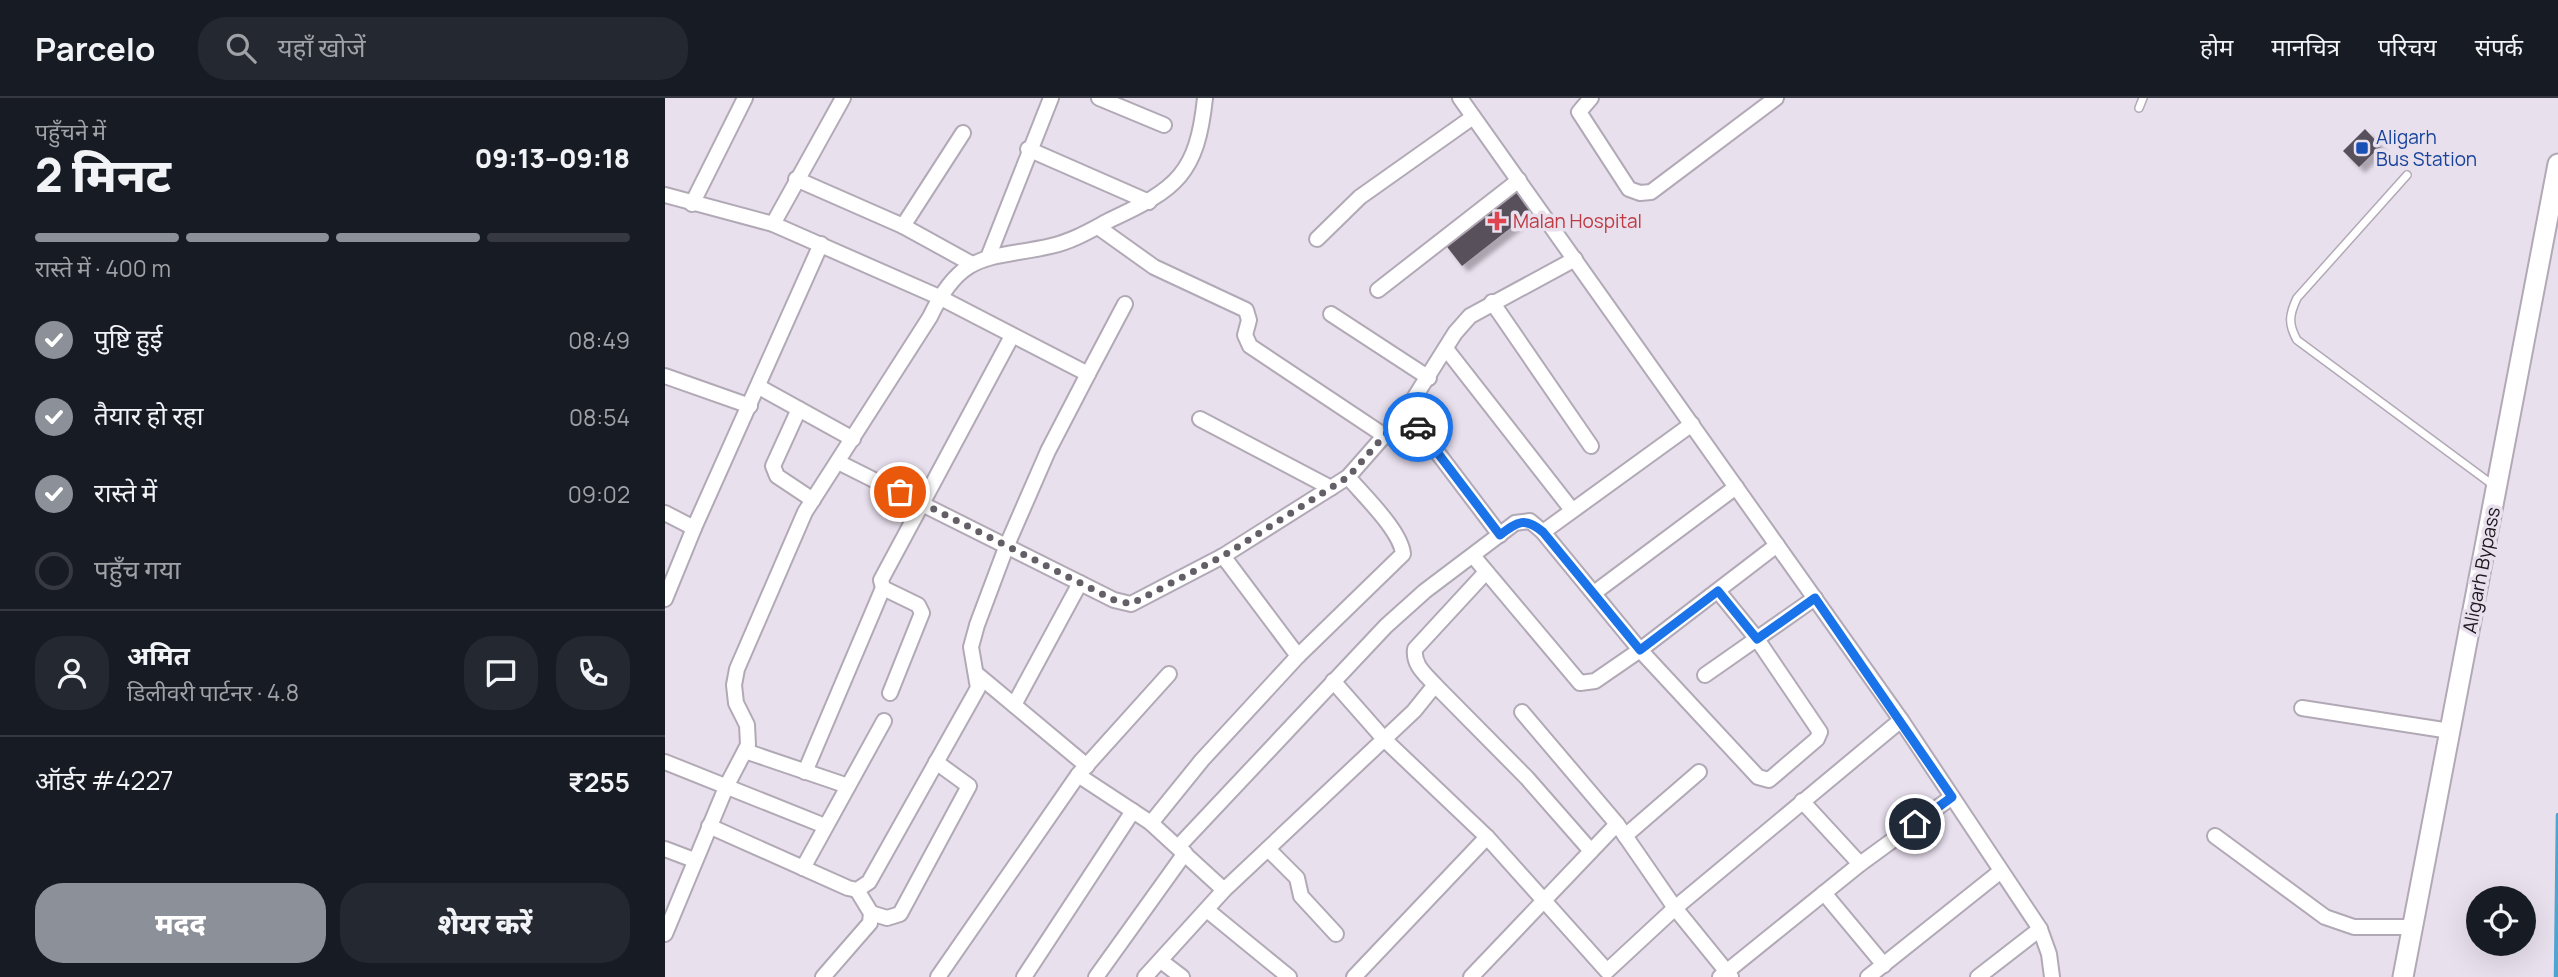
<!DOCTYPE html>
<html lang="hi">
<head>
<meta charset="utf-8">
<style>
  :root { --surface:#171b24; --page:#242831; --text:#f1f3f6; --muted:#9ea1a6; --line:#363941; --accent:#8c9099 }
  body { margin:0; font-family:Manrope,"Noto Sans Devanagari",sans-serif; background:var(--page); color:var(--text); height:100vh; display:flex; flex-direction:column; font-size:26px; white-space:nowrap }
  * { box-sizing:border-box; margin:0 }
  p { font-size:23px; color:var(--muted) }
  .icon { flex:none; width:38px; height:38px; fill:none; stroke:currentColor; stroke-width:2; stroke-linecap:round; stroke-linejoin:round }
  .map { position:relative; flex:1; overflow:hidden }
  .panel { display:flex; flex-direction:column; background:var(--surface); width:665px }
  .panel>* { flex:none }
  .buttons { position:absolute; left:1801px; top:788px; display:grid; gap:14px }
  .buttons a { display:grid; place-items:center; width:70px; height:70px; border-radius:50%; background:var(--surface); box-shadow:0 7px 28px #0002; font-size:35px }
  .pin { position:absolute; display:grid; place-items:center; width:60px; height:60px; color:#fff; margin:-30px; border:4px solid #fff; border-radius:50%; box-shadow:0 2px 7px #0007 }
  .courier { position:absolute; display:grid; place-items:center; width:70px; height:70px; margin:-35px; border:5px solid #1a73e8; border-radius:50%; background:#fff; color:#222; box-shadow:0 2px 9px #0007 }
  .summary em { font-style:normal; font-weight:800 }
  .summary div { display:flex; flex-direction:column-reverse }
  .summary { display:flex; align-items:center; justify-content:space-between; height:119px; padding:0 35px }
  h1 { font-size:46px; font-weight:800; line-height:52px }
  .bar { display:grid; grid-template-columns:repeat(4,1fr); gap:10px 7px; align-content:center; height:84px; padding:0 35px }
  .bar i { height:9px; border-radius:5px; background:var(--line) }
  .bar .selected { background:var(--accent) }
  .bar p { grid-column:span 4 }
  .line { display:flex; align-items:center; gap:18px; padding:0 35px; border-top:2px solid var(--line) }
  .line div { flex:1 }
  .round { display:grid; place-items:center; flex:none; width:74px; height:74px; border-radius:28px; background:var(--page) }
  ol { padding:0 35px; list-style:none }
  li { display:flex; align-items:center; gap:21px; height:77px }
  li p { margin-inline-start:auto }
  li .icon { padding:7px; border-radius:50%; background:var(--accent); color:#fff; stroke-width:4 }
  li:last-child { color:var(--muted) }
  li i { width:38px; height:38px; border:4px solid var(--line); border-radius:50% }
  .button { display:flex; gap:14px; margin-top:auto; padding:14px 35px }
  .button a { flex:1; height:80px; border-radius:28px; background:var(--accent); color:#fff; font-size:28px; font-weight:800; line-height:80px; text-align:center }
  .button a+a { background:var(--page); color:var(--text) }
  header { display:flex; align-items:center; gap:42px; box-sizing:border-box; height:98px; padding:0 35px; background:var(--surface); border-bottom:2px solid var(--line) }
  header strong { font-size:33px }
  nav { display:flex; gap:38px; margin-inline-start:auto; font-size:24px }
  .search { width:490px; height:63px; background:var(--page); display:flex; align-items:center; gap:18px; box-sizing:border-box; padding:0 24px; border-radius:28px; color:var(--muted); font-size:26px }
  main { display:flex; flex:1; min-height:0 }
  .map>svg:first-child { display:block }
</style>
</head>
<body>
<header>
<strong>Parcelo</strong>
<div class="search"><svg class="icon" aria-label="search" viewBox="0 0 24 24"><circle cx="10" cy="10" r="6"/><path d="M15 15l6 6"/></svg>यहाँ खोजें</div>
<nav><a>होम</a><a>मानचित्र</a><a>परिचय</a><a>संपर्क</a></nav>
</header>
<main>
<section class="panel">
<div class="summary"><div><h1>2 मिनट</h1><p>पहुँचने में</p></div><em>09:13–09:18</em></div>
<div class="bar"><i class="selected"></i><i class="selected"></i><i class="selected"></i><i></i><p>रास्ते में · 400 m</p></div>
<ol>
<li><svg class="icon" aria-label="check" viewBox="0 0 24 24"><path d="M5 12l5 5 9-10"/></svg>पुष्टि हुई<p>08:49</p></li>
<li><svg class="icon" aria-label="check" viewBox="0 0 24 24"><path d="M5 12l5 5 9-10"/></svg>तैयार हो रहा<p>08:54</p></li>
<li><svg class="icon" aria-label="check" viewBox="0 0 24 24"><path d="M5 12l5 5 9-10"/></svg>रास्ते में<p>09:02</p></li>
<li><i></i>पहुँच गया</li>
</ol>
<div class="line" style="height:126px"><a class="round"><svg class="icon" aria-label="person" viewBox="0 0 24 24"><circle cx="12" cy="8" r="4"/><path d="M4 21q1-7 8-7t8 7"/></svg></a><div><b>अमित</b><p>डिलीवरी पार्टनर · 4.8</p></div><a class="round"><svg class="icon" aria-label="chat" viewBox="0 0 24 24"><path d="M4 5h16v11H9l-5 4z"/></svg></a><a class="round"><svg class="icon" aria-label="phone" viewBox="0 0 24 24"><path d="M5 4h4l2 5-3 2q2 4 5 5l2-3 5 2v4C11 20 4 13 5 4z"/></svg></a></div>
<div class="line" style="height:91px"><div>ऑर्डर #4227</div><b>₹255</b></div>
<div class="button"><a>मदद</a><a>शेयर करें</a></div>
</section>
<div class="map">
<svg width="1893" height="879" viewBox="0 0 1893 879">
  <defs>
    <filter id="shadow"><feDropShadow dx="6" dy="6" stdDeviation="2" flood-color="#0004"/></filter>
  </defs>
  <rect width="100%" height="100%" fill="#e9e0ee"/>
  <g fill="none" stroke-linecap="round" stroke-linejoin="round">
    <path stroke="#51a3d0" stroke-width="4.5" d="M1891 879 1893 717"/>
  </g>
  <g fill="#59515c" filter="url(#shadow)">
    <path d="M1700 31 1716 48 1694 69 1678 53Z"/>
    <path d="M853 87 871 110 797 168 779 145Z"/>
  </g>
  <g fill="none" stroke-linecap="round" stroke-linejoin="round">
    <g stroke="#b2a9b6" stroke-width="10">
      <g id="lane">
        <path d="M1474 10 1478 0"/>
        <path d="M1742 77 1632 200C1624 217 1623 226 1632 242L1828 387"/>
      </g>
    </g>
    <g stroke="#b2a9b6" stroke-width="18">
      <g id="street">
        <path d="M434 0 499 27"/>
        <path d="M795 0 1236 622 1375 831 1384 856 1387 879"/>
        <path d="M926 0 914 14 964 91 975 95 986 94 1111 0"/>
        <path d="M298 35 238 128 307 166"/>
        <path d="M363 51 484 104"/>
        <path d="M131 81 238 128"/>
        <path d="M0 97 108 126 274 199 423 276 460 206"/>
        <path d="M27 106 80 0"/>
        <path d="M108 126 178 0"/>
        <path d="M433 129 489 169 581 212 584 222 580 237 585 248 720 338"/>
        <path d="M652 141 695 99 808 19"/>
        <path d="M324 157 386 0"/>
        <path d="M713 192 854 82"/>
        <path d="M827 204 926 348"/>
        <path d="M666 216 764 280"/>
        <path d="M782 252 907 412"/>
        <path d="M0 278 85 308"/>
        <path d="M94 289 188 341"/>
        <path d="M134 311 108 368 112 378 148 402"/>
        <path d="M741 313 835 437"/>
        <path d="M535 321 666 390"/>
        <path d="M173 364 449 502 466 506 558 458 683 379 741 313 790 235 805 218 910 161"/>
        <path d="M0 415 29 430 156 146"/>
        <path d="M878 434 1027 326"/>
        <path d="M558 458 633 558"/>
        <path d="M1053 493 1092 541 1155 634 1152 641 1104 682 1093 679 975 552 1112 447"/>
        <path d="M929 495 1071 389"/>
        <path d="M0 501 29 430"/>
        <path d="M313 577 422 668"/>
        <path d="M1040 577 1150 500"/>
        <path d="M668 583 720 642 822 739 942 873 1010 810 1236 622"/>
        <path d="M770 587 862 680 926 753"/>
        <path d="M225 595 257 515 253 507 218 490 216 482 347 238"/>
        <path d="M349 607 415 485"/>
        <path d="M1637 610 1785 633"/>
        <path d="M857 614 952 726 1010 810 1066 879"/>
        <path d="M80 653 183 688"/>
        <path d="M0 664 160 728"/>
        <path d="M140 674 218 490"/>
        <path d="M413 677 486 725 559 792"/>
        <path d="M1137 703 1195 766"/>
        <path d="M486 725 537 662 633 558 738 456C736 433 699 398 683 379"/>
        <path d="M44 728 183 790 192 792 204 784 313 590 306 549 312 527 342 447 383 353 423 276"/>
        <path d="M960 738 1034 674"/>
        <path d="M1550 738 1660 819 1689 829H1747"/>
        <path d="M513 749 721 528 760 493 850 425 865 423 878 434 975 552 930 583 915 585 809 459"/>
        <path d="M0 751 29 762"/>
        <path d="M603 751 632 780 636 798 671 836"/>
        <path d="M138 770 219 623"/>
        <path d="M1159 795 1219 867"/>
        <path d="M542 812 624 879"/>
        <path d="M206 815 222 820 235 816 304 688 271 664"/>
        <path d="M0 836 62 687 83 647 82 627 71 605 69 587 72 571 140 414 265 219C297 151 324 162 386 148 408 143 426 132 445 122 512 91 532 76 540 0"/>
        <path d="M496 863 517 879"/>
        <path d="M158 879 205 825 206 815 192 792"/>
        <path d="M273 879 413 677 504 576"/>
        <path d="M359 879 468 713"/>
        <path d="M431 879 520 755"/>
        <path d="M480 879 559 792 749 613 770 587C760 576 748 567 750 551L821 474"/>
        <path d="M689 879 822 739"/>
        <path d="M806 879 952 726"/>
        <path d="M1055 879 1195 766 1287 699"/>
        <path d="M1203 879 1336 773"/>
        <path d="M1313 879 1375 831"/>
      </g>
    </g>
    <g stroke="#b2a9b6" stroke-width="23">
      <path id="secondary" d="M1738 879 1893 66"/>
    </g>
    <use href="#lane" stroke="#fff" stroke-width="7"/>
    <use href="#street" stroke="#fff" stroke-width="14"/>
    <use href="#secondary" stroke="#fff" stroke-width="19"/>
  </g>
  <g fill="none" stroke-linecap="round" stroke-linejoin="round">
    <path stroke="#645f67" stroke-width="7" stroke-dasharray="0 12.6" d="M235 394 449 502 466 506 558 458 683 379 741 313 753 329"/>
    <path stroke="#1a73e8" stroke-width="9" d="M753 329 835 437C853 423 860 419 878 434L975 552 1053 493 1092 541 1150 500 1287 699 1250 726"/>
  </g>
  <rect fill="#1a4fb4" stroke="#e9e0ee" stroke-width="2.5" x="1690" y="43" width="14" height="14" rx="3.5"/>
  <path fill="#e0444e" stroke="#e9e0ee" stroke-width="2.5" d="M828.5 112.5h7v7h7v7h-7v7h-7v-7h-7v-7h7z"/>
  <g text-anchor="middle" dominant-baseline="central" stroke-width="7" stroke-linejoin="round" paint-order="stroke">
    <g font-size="19" fill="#164399" stroke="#e9e0ee" text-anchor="start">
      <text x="1711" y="39">Aligarh<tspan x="1711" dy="22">Bus Station</tspan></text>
    </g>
    <g font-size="19" fill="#be3a42" stroke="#e9e0ee" text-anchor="start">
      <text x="848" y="123">Malan Hospital</text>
    </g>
    <g font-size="19" fill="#1d191e" stroke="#e9e0ee">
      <text transform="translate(1816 472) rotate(-79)">Aligarh Bypass</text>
    </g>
  </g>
</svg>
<div class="buttons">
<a><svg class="icon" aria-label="locate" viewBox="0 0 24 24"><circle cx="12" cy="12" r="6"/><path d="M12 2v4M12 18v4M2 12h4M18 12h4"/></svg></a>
</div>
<div class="pin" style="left:235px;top:394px;background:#ea580c"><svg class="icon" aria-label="bag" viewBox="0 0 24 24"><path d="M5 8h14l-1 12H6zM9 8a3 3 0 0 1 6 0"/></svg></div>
<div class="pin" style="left:1250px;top:726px;background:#1f2937"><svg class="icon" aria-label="home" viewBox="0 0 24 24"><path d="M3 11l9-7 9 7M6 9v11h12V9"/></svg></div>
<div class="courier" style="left:753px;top:329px"><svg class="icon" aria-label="car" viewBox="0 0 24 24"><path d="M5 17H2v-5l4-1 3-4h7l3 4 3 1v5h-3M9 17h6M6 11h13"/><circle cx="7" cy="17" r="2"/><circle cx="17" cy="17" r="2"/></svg></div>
</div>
</main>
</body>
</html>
